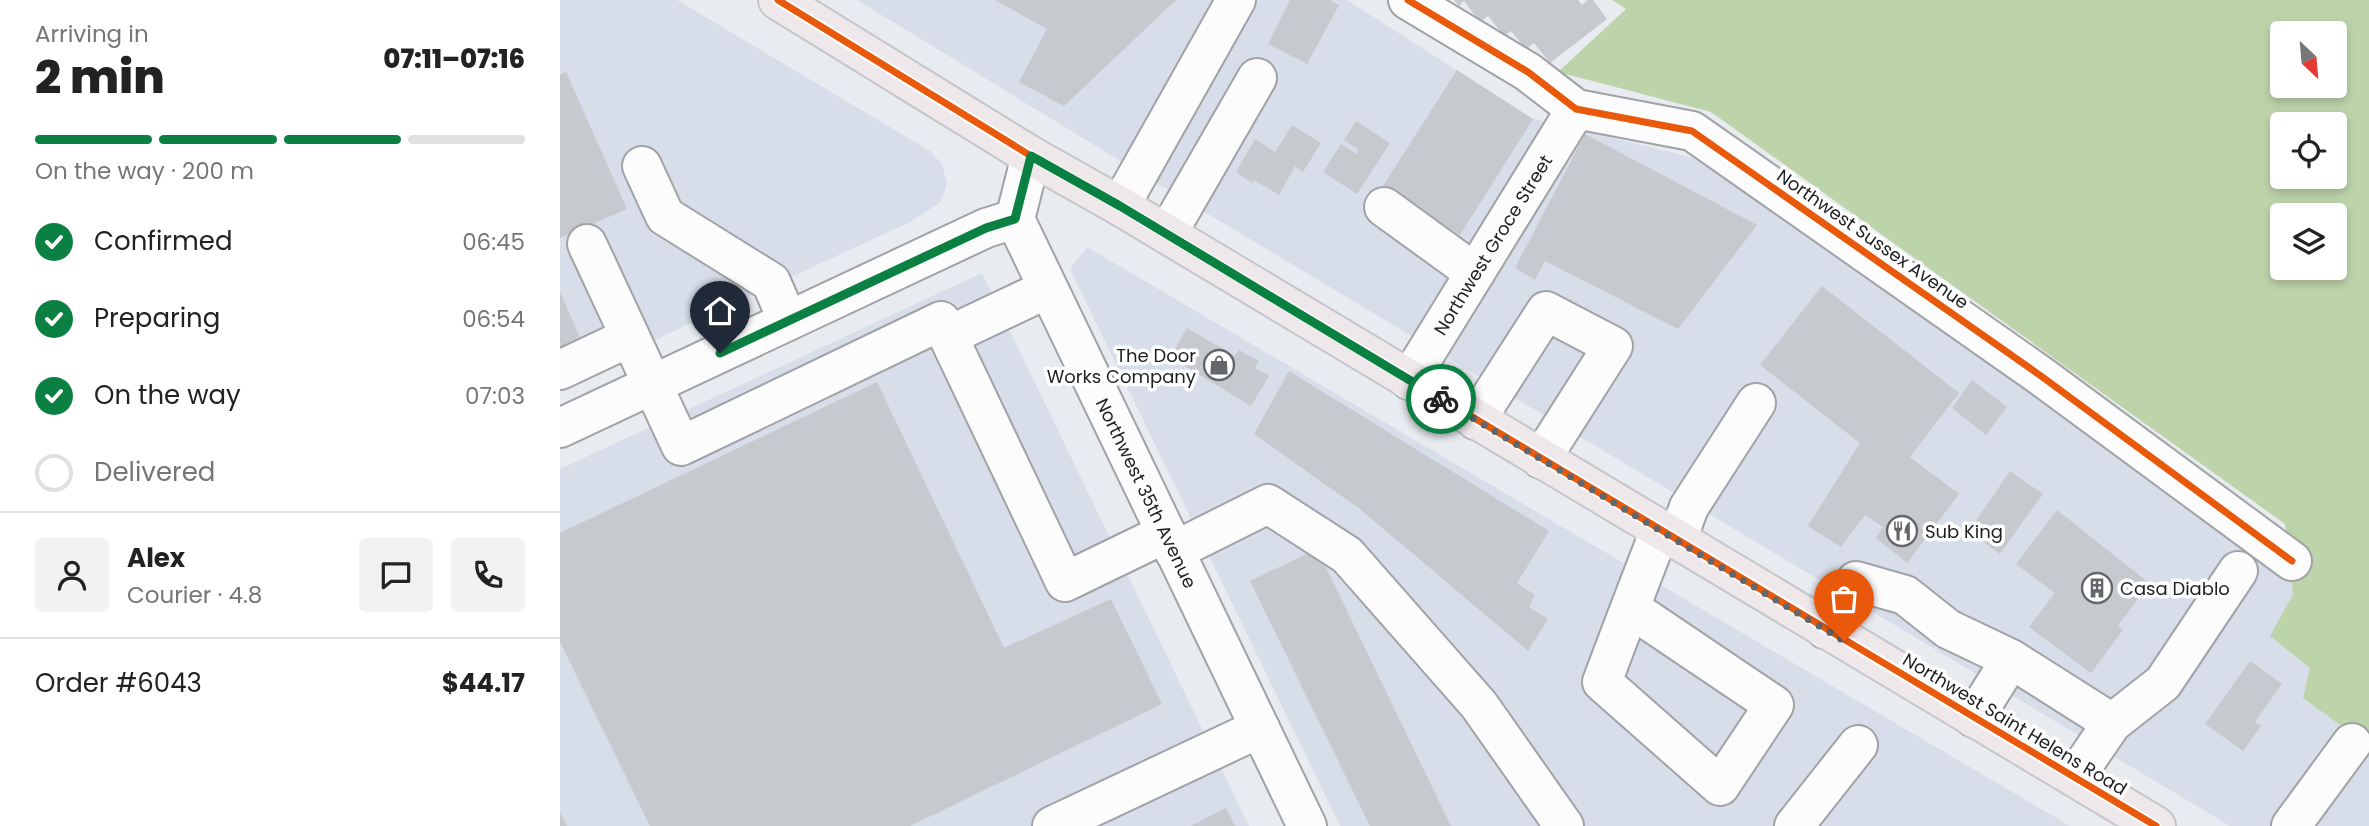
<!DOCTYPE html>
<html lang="en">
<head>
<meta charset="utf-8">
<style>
  :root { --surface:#fff; --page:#f2f2f2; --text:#222; --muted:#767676; --line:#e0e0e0; --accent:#0b8043 }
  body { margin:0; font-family:Poppins,sans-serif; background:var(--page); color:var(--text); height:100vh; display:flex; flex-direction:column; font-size:26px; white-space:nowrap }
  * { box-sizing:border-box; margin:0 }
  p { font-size:23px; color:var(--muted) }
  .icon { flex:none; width:38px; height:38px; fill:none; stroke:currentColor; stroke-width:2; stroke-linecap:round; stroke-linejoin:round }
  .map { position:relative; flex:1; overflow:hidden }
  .sheet { display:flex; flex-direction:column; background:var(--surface); width:560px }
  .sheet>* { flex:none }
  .needle { width:46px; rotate:154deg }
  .buttons { position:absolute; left:1710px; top:21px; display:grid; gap:14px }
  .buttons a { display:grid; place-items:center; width:77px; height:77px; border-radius:7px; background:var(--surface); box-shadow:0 4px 10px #0003; font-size:35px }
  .pin { position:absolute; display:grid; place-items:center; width:60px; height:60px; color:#fff; margin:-72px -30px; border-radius:50% 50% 50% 0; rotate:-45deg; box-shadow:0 0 7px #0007 }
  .pin .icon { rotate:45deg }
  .courier { position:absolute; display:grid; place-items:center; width:70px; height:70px; margin:-35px; border:5px solid #0b8043; border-radius:50%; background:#fff; color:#222; box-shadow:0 2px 9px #0007 }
  .headline em { font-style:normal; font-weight:800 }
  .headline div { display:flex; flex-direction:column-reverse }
  .headline { display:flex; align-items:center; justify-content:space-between; height:119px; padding:0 35px }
  h1 { font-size:46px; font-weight:800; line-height:52px }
  .bar { display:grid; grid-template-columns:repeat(4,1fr); gap:10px 7px; align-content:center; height:84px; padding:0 35px }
  .bar i { height:9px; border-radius:5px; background:var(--line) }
  .bar .active { background:var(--accent) }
  .bar p { grid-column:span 4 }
  .line { display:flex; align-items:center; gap:18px; padding:0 35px; border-top:2px solid var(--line) }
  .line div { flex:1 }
  .round { display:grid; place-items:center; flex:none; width:74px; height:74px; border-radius:7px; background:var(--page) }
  ol { padding:0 35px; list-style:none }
  li { display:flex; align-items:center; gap:21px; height:77px }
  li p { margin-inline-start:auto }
  li .icon { padding:7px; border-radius:50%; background:var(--accent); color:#fff; stroke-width:4 }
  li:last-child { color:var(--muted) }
  li i { width:38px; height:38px; border:4px solid var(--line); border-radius:50% }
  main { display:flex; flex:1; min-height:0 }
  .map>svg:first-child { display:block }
</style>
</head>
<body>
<main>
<section class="sheet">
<div class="headline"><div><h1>2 min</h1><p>Arriving in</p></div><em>07:11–07:16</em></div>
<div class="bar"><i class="active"></i><i class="active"></i><i class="active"></i><i></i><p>On the way · 200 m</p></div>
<ol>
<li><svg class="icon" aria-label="check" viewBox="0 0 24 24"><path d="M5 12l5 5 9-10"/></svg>Confirmed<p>06:45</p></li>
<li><svg class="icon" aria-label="check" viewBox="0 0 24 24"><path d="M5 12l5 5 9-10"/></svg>Preparing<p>06:54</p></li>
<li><svg class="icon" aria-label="check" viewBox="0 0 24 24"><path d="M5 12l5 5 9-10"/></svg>On the way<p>07:03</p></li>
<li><i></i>Delivered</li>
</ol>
<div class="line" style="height:126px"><a class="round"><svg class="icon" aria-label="person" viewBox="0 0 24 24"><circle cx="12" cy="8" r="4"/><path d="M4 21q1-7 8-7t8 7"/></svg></a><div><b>Alex</b><p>Courier · 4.8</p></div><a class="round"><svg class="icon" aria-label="chat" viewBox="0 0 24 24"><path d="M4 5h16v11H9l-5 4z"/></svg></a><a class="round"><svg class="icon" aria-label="phone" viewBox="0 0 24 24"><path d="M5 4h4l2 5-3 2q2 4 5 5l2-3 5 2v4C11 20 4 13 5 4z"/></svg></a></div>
<div class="line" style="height:91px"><div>Order #6043</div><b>$44.17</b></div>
</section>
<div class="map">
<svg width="1809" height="826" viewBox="0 0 1809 826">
  <rect width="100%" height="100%" fill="#e8ebf0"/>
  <g fill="#d7dee9">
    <path d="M0 0H117L370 151 382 164 387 183 381 202 350 222 0 384Z"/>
    <path d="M297 0H787L971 118 1191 172 1809 597V826H1670L608 190Z"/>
    <path d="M527 247 1510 826H780L510 269Z"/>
    <path d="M422 273 689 826H0V469Z"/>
  </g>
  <path fill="#bdd4aa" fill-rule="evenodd" d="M1052 0H1809V746L1743 698 1750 668 1710 636 1733 594 1725 524 1151 112 998 72 1066 9ZM1722 33H1774V86H1722ZM1722 124H1774V177H1722ZM1722 215H1774V268H1722Z"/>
  <g fill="#c6c9cd">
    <path d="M435 0H616L504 106 459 82 487 29Z"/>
    <path d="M730 0H769L779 5 747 64 708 44Z"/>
    <path d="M894 0H1018L1022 5 1028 0H1033L1047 19 990 63 974 43 966 49 951 31 944 36 928 16 920 22 904 1 899 6Z"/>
    <path d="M897 70 973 119 900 235 823 186Z"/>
    <path d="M6 72 67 209 0 238V75Z"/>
    <path d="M796 121 830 143 797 194 763 172 781 144 796 154 799 150 784 140Z"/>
    <path d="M732 125 761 143 743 172 735 166 719 195 694 180 692 183 676 172 695 139 715 152Z"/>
    <path d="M1025 134 1197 225 1118 329 985 261 975 280 955 268Z"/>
    <path d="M1262 286 1399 393 1350 457 1399 494 1347 563 1316 538 1323 527 1305 515 1281 547 1248 526 1300 443 1200 365Z"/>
    <path d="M0 292 21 340 0 349Z"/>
    <path d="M627 328 675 356 679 350 699 361 695 368 709 376 691 406 610 357Z"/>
    <path d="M729 371 989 531 957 583 975 595 969 607 988 619 968 651 800 509 694 434Z"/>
    <path d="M1412 380 1447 407 1426 435 1392 408Z"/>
    <path d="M317 382 444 648 551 599 602 704 350 826H90L0 642V533Z"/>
    <path d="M1450 471 1483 494 1440 554 1409 531Z"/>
    <path d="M1497 510 1589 583 1558 626 1563 630 1531 673 1469 627 1495 593 1456 564Z"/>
    <path d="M757 549 891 826H810L690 581Z"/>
    <path d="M1690 661 1722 684 1695 722 1701 726 1683 751 1645 724Z"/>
    <path d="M666 808 675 826H631Z"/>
    <path d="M0 812 7 826H0Z"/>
  </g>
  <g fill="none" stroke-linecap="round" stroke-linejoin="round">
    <g stroke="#a0a2a6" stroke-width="42">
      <g id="minor">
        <path d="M848 0 968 72 1016 109 1132 131 1481 376 1732 561"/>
        <path id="s1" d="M471 156 455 219 747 826"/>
        <path d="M82 166 105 216 211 282 228 321"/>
        <path d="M560 206 676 0"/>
        <path d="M824 207 915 273"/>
        <path d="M607 234 697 78"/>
        <path d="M27 244 121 446 381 321 388 336"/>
        <path d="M487 289 388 336 505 582 606 533"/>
        <path d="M0 370 70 337"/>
        <path id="s2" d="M849 380 1016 109"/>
        <path d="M916 420 986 311 1053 346 981 459"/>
        <path d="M0 428 426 228 455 219"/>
        <path d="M1117 540 1129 507 1196 403"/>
        <path d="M614 551 708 504 787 555 919 705 1004 826"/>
        <path d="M1070 608 1042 682 1160 786 1214 705 1070 608 1100 530"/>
        <path d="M1265 629 1296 581 1345 595 1388 629 1451 659 1552 723"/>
        <path d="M1414 718 1451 659"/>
        <path d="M1515 777 1552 723 1603 683 1678 571"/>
        <path d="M492 826 700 728"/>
        <path d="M1234 826 1298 745"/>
        <path d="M1731 826 1792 743"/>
      </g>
    </g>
    <g stroke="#c5c6c9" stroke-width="42">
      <path id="major" d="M218 0 471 156 560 206 1596 826"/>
    </g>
    <use href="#minor" stroke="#fcfcfd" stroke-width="38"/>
    <use href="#major" stroke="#efe8ea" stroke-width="38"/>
    <g stroke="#fff" stroke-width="11">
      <g id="cycleway">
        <path d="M218 0 471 156 560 206 1596 826"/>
        <path d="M848 0 968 72 1016 109 1132 131 1481 376 1732 561"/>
      </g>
    </g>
    <use href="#cycleway" stroke="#e8590c" stroke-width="7"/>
  </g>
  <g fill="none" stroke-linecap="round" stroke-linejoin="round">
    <path stroke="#63666a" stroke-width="7" stroke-dasharray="0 12.6" d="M881 399 1284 641"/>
    <path stroke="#0b8043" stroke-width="9" d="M160 353 426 228 455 219 471 156 560 206 881 399"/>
  </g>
  <defs>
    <g id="shop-ring" transform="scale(1.575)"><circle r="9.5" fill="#fff" stroke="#63666a" stroke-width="1.5"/><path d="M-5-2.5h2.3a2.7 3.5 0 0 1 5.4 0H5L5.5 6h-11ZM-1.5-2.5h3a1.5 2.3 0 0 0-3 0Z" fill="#63666a"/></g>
    <g id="restaurant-ring" transform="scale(1.575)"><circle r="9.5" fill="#fff" stroke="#63666a" stroke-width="1.5"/><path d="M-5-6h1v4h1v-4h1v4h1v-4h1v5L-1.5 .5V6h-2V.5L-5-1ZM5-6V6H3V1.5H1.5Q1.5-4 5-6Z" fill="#63666a"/></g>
    <g id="building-ring" transform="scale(1.575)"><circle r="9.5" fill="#fff" stroke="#63666a" stroke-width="1.5"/><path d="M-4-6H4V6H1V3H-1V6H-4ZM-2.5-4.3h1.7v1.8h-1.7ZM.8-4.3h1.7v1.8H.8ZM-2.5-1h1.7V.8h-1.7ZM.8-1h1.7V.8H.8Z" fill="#63666a"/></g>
  </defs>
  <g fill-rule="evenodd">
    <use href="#shop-ring" x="659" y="365"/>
    <use href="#restaurant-ring" x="1342" y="531"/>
    <use href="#building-ring" x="1537" y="588"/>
  </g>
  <g text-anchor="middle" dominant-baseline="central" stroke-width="7" stroke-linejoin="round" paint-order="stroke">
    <g font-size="18" fill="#1c1e22" stroke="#fff">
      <text transform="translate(1313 239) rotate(35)">Northwest Sussex Avenue</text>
      <text stroke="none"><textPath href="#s2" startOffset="159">Northwest Groce Street</textPath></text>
      <text stroke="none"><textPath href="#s1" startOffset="369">Northwest 35th Avenue</textPath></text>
      <text transform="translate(1455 724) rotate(31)">Northwest Saint Helens Road</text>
    </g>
    <g font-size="18" fill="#1c1e22" stroke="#fff" text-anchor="start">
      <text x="636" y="355" text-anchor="end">The Door<tspan x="636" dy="21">Works Company</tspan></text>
      <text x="1365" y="531">Sub King</text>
      <text x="1560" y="588">Casa Diablo</text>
    </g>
  </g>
</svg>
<div class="buttons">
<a><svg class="needle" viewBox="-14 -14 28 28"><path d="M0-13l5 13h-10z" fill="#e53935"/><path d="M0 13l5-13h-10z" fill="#767676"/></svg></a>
<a><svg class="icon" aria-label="locate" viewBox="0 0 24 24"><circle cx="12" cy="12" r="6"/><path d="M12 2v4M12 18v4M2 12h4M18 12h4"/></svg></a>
<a><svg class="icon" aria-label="layers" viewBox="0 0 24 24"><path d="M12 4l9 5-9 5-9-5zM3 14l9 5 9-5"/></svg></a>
</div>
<div class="pin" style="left:1284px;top:641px;background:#ea580c"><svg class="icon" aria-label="bag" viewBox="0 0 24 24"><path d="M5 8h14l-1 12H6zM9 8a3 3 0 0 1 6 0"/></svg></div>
<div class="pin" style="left:160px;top:353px;background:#1f2937"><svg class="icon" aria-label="home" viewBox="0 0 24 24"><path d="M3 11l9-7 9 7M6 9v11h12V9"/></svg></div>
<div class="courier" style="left:881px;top:399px"><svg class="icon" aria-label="bike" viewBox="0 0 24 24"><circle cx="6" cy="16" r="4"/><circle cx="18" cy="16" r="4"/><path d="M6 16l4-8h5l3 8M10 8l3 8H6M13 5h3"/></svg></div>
</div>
</main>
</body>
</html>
